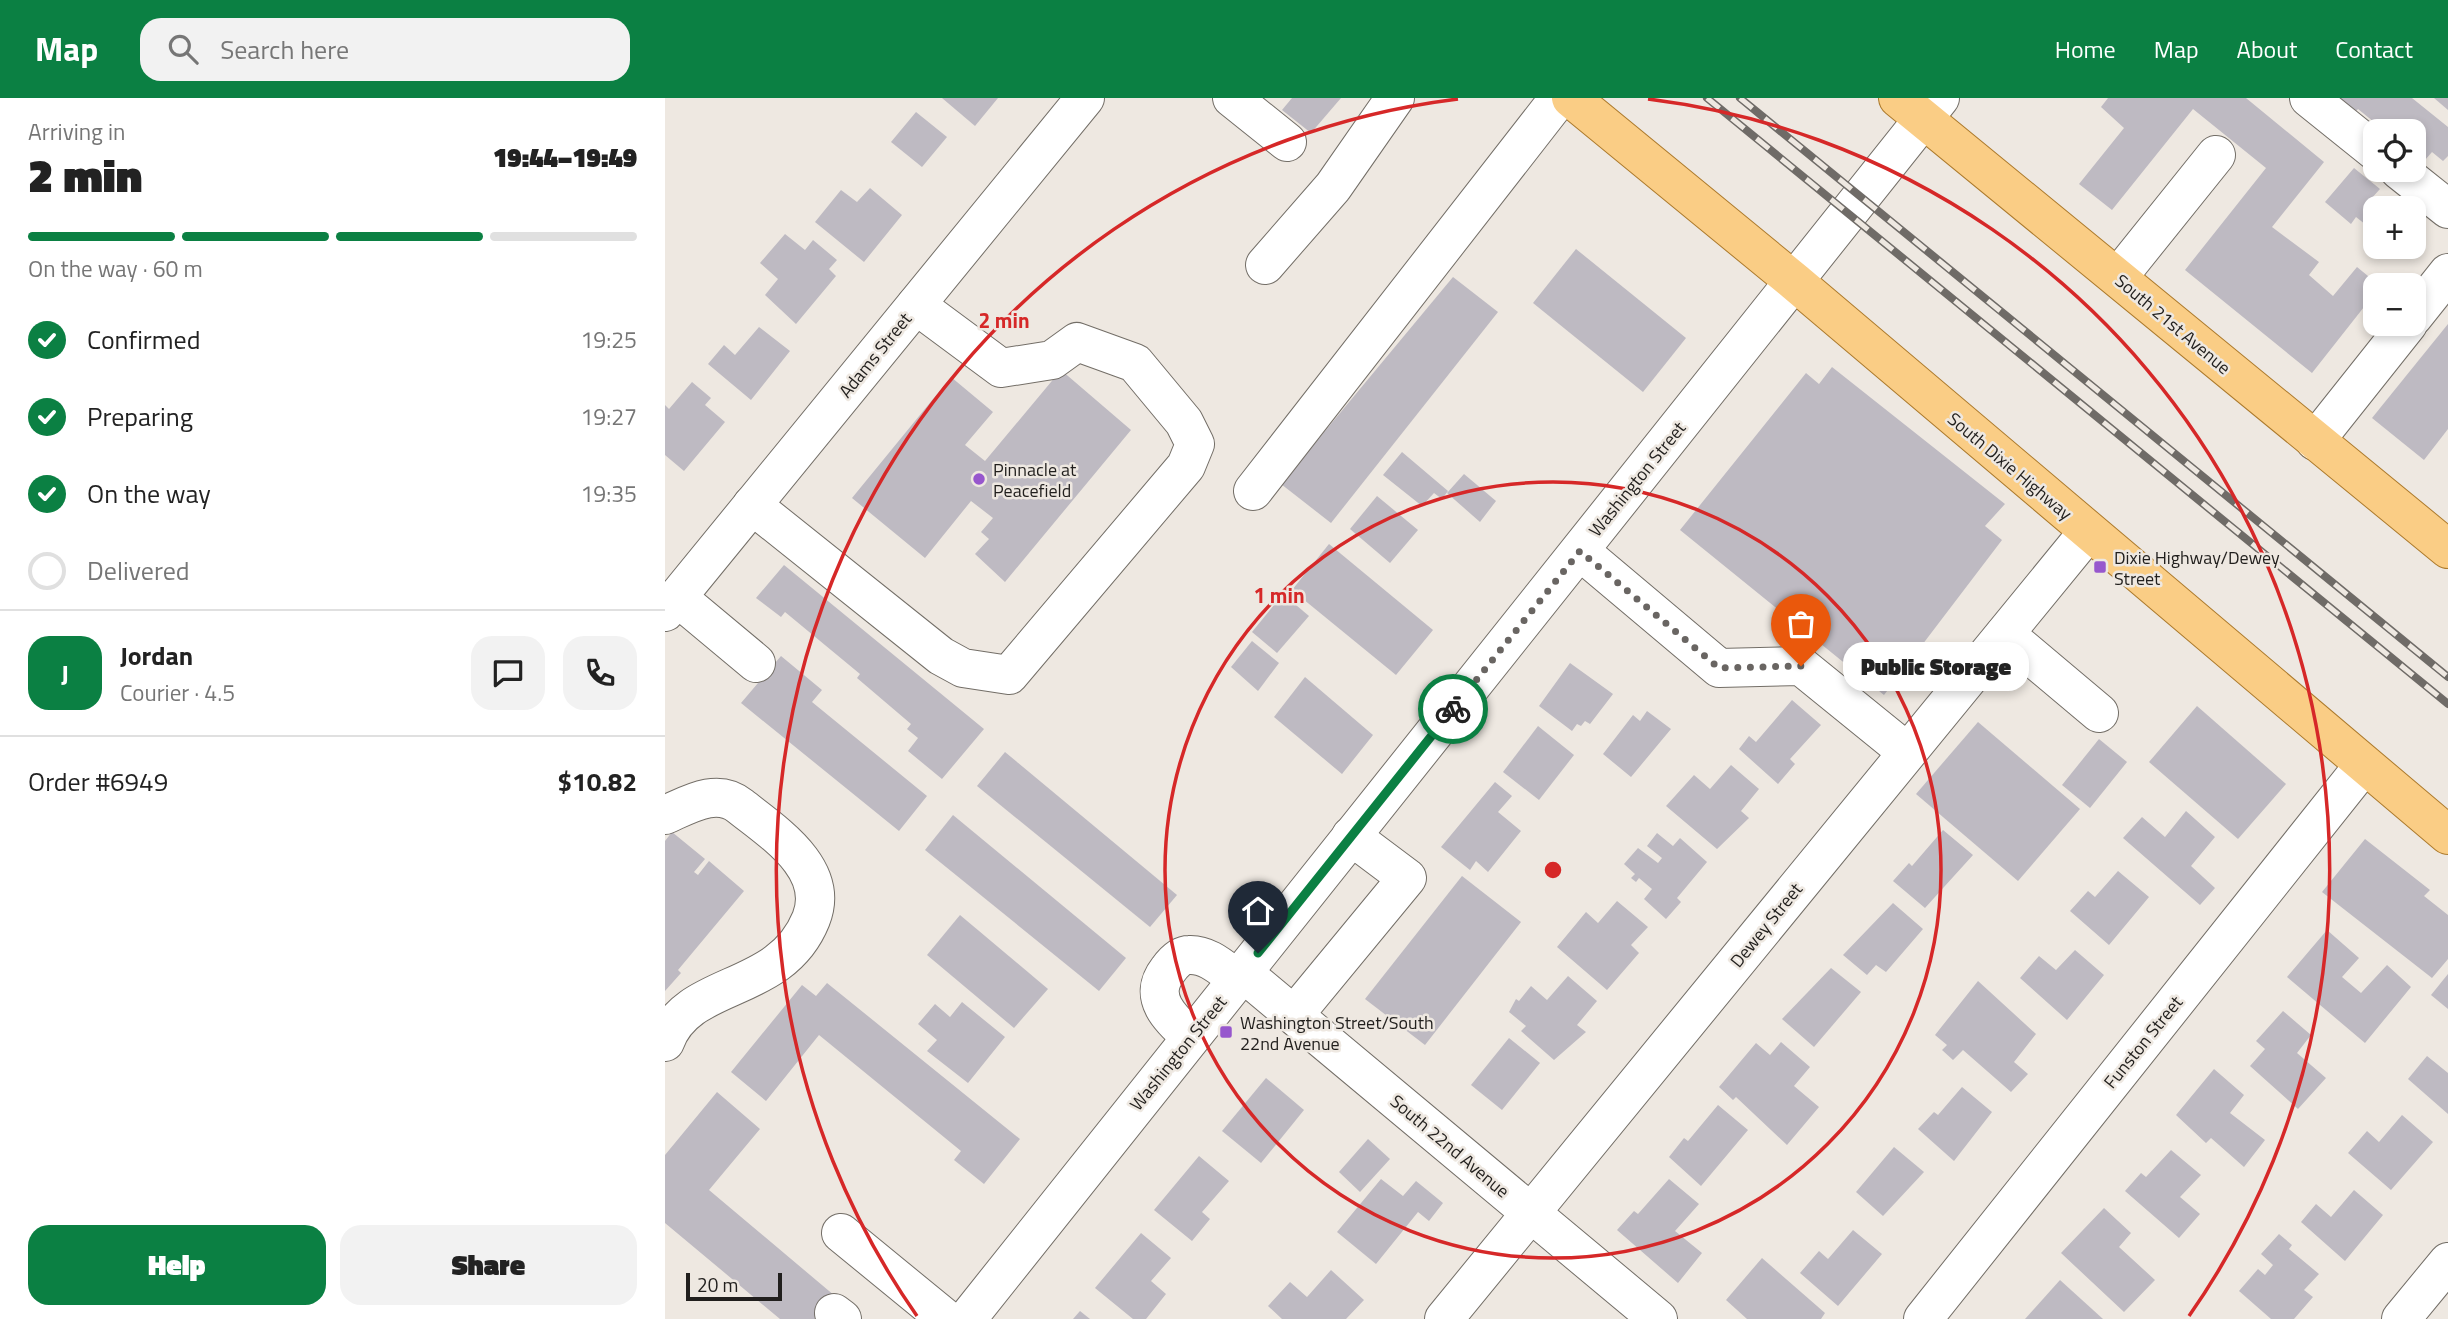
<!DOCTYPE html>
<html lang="en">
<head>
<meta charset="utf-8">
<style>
  :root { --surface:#fff; --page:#f2f2f2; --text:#222; --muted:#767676; --line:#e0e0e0; --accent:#0b8043 }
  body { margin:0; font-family:"Titillium Web",sans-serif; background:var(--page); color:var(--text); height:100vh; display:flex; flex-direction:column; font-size:26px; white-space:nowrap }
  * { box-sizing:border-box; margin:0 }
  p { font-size:23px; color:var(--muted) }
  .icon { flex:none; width:38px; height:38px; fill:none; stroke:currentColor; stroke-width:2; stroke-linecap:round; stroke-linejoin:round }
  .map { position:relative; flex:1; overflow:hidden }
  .details { display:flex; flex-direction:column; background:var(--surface); width:665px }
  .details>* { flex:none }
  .fabs { position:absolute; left:1698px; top:21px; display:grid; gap:14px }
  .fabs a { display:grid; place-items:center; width:63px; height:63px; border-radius:14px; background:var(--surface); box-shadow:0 4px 10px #0003; font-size:35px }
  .scale { position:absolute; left:21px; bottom:18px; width:96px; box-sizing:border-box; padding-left:7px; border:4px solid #211f1d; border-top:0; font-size:19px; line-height:24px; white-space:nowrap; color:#211f1d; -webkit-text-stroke:5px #eee8e1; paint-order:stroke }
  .pin { position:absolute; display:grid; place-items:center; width:60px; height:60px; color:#fff; margin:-72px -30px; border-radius:50% 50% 50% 0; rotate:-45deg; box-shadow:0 0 7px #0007 }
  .pin .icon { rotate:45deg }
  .courier { position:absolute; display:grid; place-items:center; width:70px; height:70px; margin:-35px; border:5px solid #0b8043; border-radius:50%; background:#fff; color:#222; box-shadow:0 2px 9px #0007 }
  .bubble { position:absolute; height:49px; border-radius:21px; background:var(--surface); box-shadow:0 4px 10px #0003; font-size:23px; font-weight:800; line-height:49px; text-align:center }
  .summary em { font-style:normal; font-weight:800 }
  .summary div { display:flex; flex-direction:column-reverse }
  .summary { display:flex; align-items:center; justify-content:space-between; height:119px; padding:0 28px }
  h1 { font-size:46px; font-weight:800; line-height:52px }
  .bar { display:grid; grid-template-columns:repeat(4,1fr); gap:10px 7px; align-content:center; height:84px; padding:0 28px }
  .bar i { height:9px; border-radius:5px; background:var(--line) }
  .bar .on { background:var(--accent) }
  .bar p { grid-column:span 4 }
  .line { display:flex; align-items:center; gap:18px; padding:0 28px; border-top:2px solid var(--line) }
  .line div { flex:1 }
  .round { display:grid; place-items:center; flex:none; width:74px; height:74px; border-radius:21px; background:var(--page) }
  ol { padding:0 28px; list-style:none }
  li { display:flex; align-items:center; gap:21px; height:77px }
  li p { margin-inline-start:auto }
  li .icon { padding:7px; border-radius:50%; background:var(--accent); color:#fff; stroke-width:4 }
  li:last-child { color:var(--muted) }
  li i { width:38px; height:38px; border:4px solid var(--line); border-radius:50% }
  .action { display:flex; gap:14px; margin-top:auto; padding:14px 28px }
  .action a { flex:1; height:80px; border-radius:21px; background:var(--accent); color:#fff; font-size:28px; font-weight:800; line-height:80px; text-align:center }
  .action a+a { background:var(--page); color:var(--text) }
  header { display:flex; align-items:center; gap:42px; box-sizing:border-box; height:98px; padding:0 35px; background:var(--accent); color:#fff }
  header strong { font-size:33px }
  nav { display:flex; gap:38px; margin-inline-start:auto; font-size:24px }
  .search { width:490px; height:63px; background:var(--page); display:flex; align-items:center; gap:18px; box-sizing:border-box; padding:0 24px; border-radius:21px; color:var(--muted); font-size:26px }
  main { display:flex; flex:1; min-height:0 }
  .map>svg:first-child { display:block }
</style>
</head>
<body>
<header>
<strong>Map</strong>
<div class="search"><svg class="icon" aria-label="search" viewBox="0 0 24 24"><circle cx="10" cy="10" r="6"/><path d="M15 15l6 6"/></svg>Search here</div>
<nav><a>Home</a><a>Map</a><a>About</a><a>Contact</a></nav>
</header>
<main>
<section class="details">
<div class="summary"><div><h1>2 min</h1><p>Arriving in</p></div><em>19:44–19:49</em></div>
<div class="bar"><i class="on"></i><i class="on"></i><i class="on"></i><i></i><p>On the way · 60 m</p></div>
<ol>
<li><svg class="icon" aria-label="check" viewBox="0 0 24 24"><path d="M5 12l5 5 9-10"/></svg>Confirmed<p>19:25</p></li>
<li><svg class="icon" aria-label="check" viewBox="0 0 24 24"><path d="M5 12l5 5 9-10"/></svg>Preparing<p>19:27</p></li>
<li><svg class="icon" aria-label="check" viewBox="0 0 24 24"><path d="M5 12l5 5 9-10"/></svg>On the way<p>19:35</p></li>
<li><i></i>Delivered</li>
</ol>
<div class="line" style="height:126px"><b class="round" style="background:var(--accent);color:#fff">J</b><div><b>Jordan</b><p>Courier · 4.5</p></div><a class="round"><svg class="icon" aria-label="chat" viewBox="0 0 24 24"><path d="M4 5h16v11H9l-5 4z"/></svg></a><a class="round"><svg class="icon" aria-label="phone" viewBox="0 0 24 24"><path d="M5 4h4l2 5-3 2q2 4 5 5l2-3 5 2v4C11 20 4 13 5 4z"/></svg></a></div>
<div class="line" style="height:91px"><div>Order #6949</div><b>$10.82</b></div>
<div class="action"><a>Help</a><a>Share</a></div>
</section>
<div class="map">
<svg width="1783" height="1221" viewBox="0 0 1783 1221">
  <rect width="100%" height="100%" fill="#eee8e1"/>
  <g fill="#bebac2">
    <path d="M277 0H333L310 28Z"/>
    <path d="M627 0H676L646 35 617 12Z"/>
    <path d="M1443 0H1581L1659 64 1607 129 1654 164 1644 177 1668 198 1692 169 1714 187H1710V195L1647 275 1520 172 1601 70 1528 11 1447 112 1414 86 1459 30 1436 9Z"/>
    <path d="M1668 0H1747L1783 29V58L1778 63 1767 54 1753 70 1748 66V33H1720L1693 11 1688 17Z"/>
    <path d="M1769 0H1783V12Z"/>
    <path d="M251 14 282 39 257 69 226 44Z"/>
    <path d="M1689 70 1715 91 1705 102 1715 110H1710V134L1691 119 1686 126 1660 104Z"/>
    <path d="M205 90 237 117 199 164 150 124 176 92 192 104Z"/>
    <path d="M120 136 140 152 148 142 172 162 164 171 171 178 131 226 100 197 113 181 95 165Z"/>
    <path d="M911 151 1021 240 978 294 868 205Z"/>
    <path d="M788 179 833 214 666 425 616 386Z"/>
    <path d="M1783 226V331L1759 362 1707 320Z"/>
    <path d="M94 229 125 253 86 302 43 266 59 247 70 257Z"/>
    <path d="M1167 269 1340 406 1320 428 1337 442 1219 597 1015 432 1141 275 1154 286Z"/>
    <path d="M396 272 466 332 340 484 310 456 324 441 316 434 328 420 306 403 260 460 187 400 286 279 328 314 300 347 320 363Z"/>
    <path d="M27 284 46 300 40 307 60 324 19 373 0 357V307L4 311Z"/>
    <path d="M737 354 783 393 777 401 769 395 757 408 718 377Z"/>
    <path d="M799 376 831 403 815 424 782 395Z"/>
    <path d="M712 398 753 432 725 465 685 431Z"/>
    <path d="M664 446 768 532 731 577 627 492Z"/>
    <path d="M119 467 319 631 277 681 243 653 253 640 242 631 246 626 192 580 195 576 120 514 116 519 91 500Z"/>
    <path d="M618 496 644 518 612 555 587 534Z"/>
    <path d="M587 543 614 565 593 593 566 569Z"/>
    <path d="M116 558 157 592 147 604 262 698 234 733 76 605Z"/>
    <path d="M905 565 948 596 925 626 920 623 916 628 912 626 907 633 874 608Z"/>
    <path d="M640 579 708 637 677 676 609 619Z"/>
    <path d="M1127 602 1156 627 1125 661 1130 666 1113 686 1074 651 1084 638 1091 644Z"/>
    <path d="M1532 608 1621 686 1573 741 1484 664Z"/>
    <path d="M982 613 1006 631 966 679 938 656 968 617 975 623Z"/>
    <path d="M1313 624 1415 711 1353 783 1251 696Z"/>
    <path d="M873 628 909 657 874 702 838 674Z"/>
    <path d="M1434 641 1462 664 1425 710 1397 687Z"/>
    <path d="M340 654 512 797 485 829 312 688Z"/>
    <path d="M1066 667 1094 691 1076 713 1084 720 1052 751 1001 708 1029 677 1045 691Z"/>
    <path d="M830 684 847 698 833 714 856 733 823 774 811 763 805 772 776 749Z"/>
    <path d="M1521 713 1550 739 1526 768 1550 790 1535 807 1458 740 1477 719 1500 739Z"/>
    <path d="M288 717 461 860 434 893 260 752Z"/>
    <path d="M1278 732 1308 757 1260 810 1228 783 1244 765 1247 768Z"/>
    <path d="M7 734 40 761 29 774 33 777 44 763 79 793 13 872 16 875 0 893V743Z"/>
    <path d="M992 735 1008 748 1015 740 1042 764 1012 800 1016 804 1001 821 979 801 987 791 974 780 971 784 966 780 970 776 959 766 973 750 993 765 997 760 982 748Z"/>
    <path d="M1700 741 1765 792 1759 798 1783 817V861L1767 880 1657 794Z"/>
    <path d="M1453 773 1484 799 1444 847 1405 813 1423 793 1430 799Z"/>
    <path d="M797 778 856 824 760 947 700 901Z"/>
    <path d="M952 803 983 829 966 847 974 855 942 892 892 849 921 814 933 825Z"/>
    <path d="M1228 805 1258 831 1221 874 1211 867 1202 877 1178 857Z"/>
    <path d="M295 817 383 891 349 930 262 857Z"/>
    <path d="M1662 832 1694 860 1677 879 1696 895 1722 867 1746 889 1700 945 1622 879Z"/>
    <path d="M1410 852 1439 877 1402 922 1355 880 1374 858 1391 872Z"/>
    <path d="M1166 870 1196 894 1149 949 1117 921Z"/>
    <path d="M1783 876V911L1766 897Z"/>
    <path d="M903 878 932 903 912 927 921 934 889 962 856 933 861 928 844 914 851 901 854 903 866 888 882 902Z"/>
    <path d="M1313 883 1371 936 1349 964 1363 976 1346 994 1298 952 1288 962 1277 952 1282 947 1270 937Z"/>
    <path d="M162 885 355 1041 319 1086 289 1062 296 1053 154 937 101 1003 66 974 137 887 151 898Z"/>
    <path d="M297 904 340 939 303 985 262 953 272 942 253 926 270 906 285 919Z"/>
    <path d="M1618 913 1646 937 1632 955 1661 980 1633 1011 1585 968 1600 951 1591 943Z"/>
    <path d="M844 940 875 965 837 1012 806 987Z"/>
    <path d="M1116 944 1145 969 1129 988 1154 1009 1122 1047 1071 999 1068 1002 1054 989 1091 945 1105 957Z"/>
    <path d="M1762 958 1783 975V1016L1743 981Z"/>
    <path d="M1549 971 1579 997 1565 1015 1600 1042 1579 1069 1546 1040 1541 1045 1511 1017Z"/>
    <path d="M601 980 639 1012 596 1065 557 1033Z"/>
    <path d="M1297 989 1327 1014 1289 1063 1253 1031 1269 1014 1273 1017Z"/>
    <path d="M52 994 95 1031 44 1092 170 1198 151 1221H115L0 1125V1057Z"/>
    <path d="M1053 1007 1083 1032 1036 1088 1004 1059 1019 1040 1023 1043Z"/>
    <path d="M1737 1017 1768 1044 1726 1092 1683 1055 1702 1033 1714 1044Z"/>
    <path d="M703 1041 725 1061 695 1094 674 1074Z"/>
    <path d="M1229 1049 1259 1074 1218 1118 1191 1094Z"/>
    <path d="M1506 1052 1536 1077 1515 1099 1535 1116 1514 1140 1460 1093 1476 1075 1481 1079Z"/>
    <path d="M534 1058 564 1083 537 1114 545 1121 527 1143 489 1112Z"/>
    <path d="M716 1081 738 1098 751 1083 778 1105 764 1123 753 1114 711 1166 672 1134Z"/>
    <path d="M1004 1081 1034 1106 1010 1133 1037 1155 1013 1185 952 1132 969 1113 973 1116Z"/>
    <path d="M1689 1092 1718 1117 1680 1163 1636 1124 1651 1106 1666 1119Z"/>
    <path d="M1439 1110 1466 1135 1454 1149 1490 1182 1459 1214 1396 1155Z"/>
    <path d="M1188 1132 1217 1156 1173 1208 1135 1175 1154 1153 1163 1161Z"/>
    <path d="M476 1135 506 1160 486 1183 501 1196 481 1221H468L430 1190Z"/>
    <path d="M1614 1136 1627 1147 1624 1151 1654 1176 1639 1192 1648 1199 1629 1221H1606L1574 1193 1593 1171 1600 1177 1608 1167 1596 1156Z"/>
    <path d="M1097 1160 1160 1215 1156 1221H1082L1061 1202Z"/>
    <path d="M666 1172 699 1202 681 1221H617L603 1208 625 1184 642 1199Z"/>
    <path d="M1395 1182 1438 1221H1360Z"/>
    <path d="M415 1213 425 1221H408Z"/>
  </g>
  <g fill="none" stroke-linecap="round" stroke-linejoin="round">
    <g stroke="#736e67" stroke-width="40">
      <g id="minor">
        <path d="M567 0 622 44"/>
        <path d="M1644 0 1710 53"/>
        <path d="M1734 72 1783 111"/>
        <path d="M600 167 668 89 730 0"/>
        <path d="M1453 179 1551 57"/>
        <path d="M1748 219 1783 175"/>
        <path d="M1650 343 1743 226"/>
        <path d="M588 393 894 0"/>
        <path d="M87 407 276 558 298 570 344 577 521 368 530 346 519 324 470 265 412 244 387 262 336 270 251 207"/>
        <path d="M915 453 1054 570 1136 568 1242 654"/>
        <path d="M12 499 91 565"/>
        <path d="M0 514 420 0"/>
        <path d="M1340 536 1434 615"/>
        <path d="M0 717C23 707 52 689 75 708 109 735 166 771 146 821 115 898 23 880 0 944"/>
        <path d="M577 874 993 1221"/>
        <path d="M629 917 742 780 686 738"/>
        <path d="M526 939C505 921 482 899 503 872 508 865 515 857 524 857 543 856 558 871 572 881"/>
        <path d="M176 1135 281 1221"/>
        <path d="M169 1215 177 1221"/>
        <path d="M302 1221 1275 0"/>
        <path d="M779 1221 1423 434"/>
        <path d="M1258 1221 1699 667"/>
        <path d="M1736 1221 1783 1164"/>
      </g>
    </g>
    <g stroke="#ac7a2c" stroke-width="40">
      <g id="major">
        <path d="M906 0 1130 184 1783 737"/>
        <path d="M1233 0 1783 451"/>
      </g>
    </g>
    <use href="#minor" stroke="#fff" stroke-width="38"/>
    <use href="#major" stroke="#facd85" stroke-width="38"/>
    <g stroke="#6f6b67" stroke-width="8">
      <g id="rail">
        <path d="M1042 0 1783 606"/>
        <path d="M1075 0 1783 579"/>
      </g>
    </g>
    <use href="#rail" stroke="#eee8e1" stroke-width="5" stroke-dasharray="16" stroke-linecap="butt"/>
  </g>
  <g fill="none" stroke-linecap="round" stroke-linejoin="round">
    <path stroke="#696562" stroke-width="7" stroke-dasharray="0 12.6" d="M788 611 915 453 1054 570 1136 568"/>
    <path stroke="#0b8043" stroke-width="9" d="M593 855 788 611"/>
  </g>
  <g fill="none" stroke="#d62828" stroke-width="3.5">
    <circle cx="888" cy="772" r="388"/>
    <path d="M252 1218A777 777 0 0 1 793 1M983 1A777 777 0 0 1 1524 1218"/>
  </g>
  <g fill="#9757cd" stroke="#eee8e1" stroke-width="2.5">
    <circle cx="314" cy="381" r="7"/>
    <rect x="1428" y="462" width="14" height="14" rx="3.5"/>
    <rect x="554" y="927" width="14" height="14" rx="3.5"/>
  </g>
  <g text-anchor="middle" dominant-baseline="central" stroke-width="5" stroke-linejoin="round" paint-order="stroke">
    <g font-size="18" fill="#211f1d" stroke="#eee8e1">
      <text transform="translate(1508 226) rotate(40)">South 21st Avenue</text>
      <text transform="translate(210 257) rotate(-51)">Adams Street</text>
      <text transform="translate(1345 368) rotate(40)">South Dixie Highway</text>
      <text transform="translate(972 381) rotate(-51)">Washington Street</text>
      <text transform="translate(1101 827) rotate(-51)">Dewey Street</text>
      <text transform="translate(1478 944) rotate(-51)">Funston Street</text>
      <text transform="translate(513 955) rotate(-51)">Washington Street</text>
      <text transform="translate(785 1048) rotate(40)">South 22nd Avenue</text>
    </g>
    <g font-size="18" fill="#211f1d" stroke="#eee8e1" text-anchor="start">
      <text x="328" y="371">Pinnacle at<tspan x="328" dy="21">Peacefield</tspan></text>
      <text x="1449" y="459">Dixie Highway/Dewey<tspan x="1449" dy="21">Street</tspan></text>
      <text x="575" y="924">Washington Street/South<tspan x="575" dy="21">22nd Avenue</tspan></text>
    </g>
  </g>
  <circle cx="888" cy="772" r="10" fill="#d62828" stroke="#eee8e1" stroke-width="3.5"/>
  <g font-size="21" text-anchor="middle" font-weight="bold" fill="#d62828" stroke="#eee8e1" stroke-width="5" stroke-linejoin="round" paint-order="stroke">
    <text x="339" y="230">2 min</text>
    <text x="614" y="505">1 min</text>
  </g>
</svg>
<div class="fabs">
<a><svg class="icon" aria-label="locate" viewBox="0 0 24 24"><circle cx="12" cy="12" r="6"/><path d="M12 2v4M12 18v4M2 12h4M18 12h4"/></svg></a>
<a>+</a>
<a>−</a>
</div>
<div class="scale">20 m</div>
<div class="pin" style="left:1136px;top:568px;background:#ea580c"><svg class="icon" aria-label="bag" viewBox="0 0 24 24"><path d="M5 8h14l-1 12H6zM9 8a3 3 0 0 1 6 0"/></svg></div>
<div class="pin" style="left:593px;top:855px;background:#1f2937"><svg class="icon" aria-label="home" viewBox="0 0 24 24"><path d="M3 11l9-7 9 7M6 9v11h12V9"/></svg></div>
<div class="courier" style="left:788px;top:611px"><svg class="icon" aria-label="bike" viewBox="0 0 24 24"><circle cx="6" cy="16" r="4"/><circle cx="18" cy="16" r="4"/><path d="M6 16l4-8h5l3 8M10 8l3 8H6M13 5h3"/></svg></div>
<div class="bubble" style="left:1178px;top:544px;width:186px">Public Storage</div>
</div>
</main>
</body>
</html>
